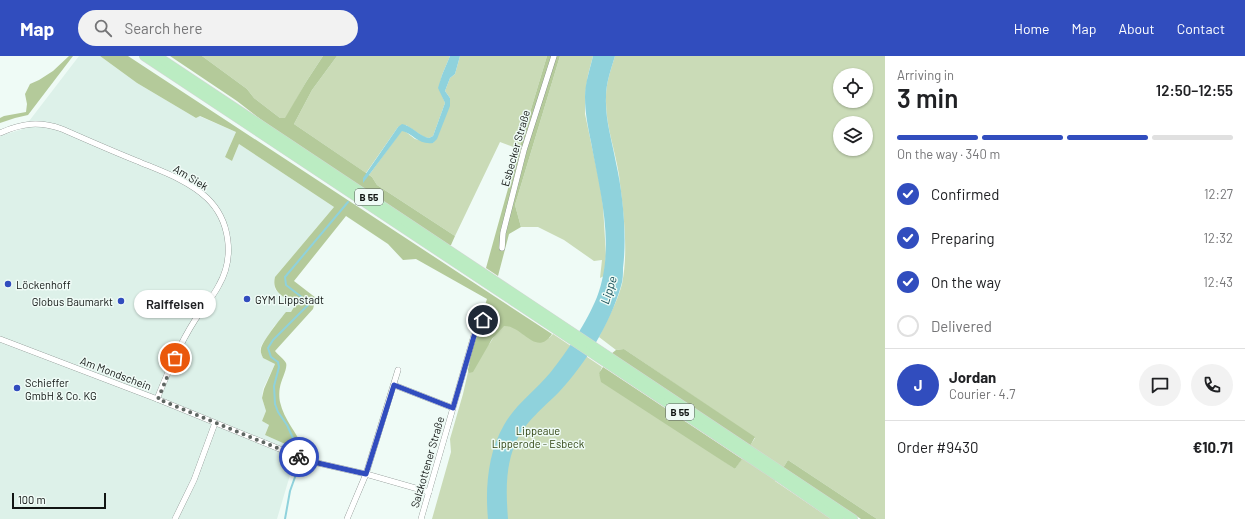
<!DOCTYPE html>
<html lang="en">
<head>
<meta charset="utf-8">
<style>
  :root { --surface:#fff; --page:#f2f2f2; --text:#202124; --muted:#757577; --line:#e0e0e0; --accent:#314dbe }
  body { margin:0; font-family:Barlow,sans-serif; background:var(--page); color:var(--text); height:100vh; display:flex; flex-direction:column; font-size:15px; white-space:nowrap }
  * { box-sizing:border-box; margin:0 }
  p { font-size:13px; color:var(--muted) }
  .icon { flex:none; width:22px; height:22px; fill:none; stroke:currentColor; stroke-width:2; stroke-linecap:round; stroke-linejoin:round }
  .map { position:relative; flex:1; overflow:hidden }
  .side { display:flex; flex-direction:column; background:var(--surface); width:360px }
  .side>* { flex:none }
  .tools { position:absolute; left:833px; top:12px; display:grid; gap:8px }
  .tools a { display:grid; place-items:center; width:40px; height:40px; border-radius:50%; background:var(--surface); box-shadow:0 1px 3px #0004; font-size:20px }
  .scale { position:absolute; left:12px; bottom:10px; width:94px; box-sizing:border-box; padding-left:4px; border:2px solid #111513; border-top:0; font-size:11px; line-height:14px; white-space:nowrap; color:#111513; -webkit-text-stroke:3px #effbf6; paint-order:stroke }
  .pin { position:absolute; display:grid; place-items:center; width:34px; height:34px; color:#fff; margin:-17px; border:2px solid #fff; border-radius:50%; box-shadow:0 1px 4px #0007 }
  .courier { position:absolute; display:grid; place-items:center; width:40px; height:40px; margin:-20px; border:3px solid #314dbe; border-radius:50%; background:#fff; color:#222; box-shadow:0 1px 5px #0007 }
  .bubble { position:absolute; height:28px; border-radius:14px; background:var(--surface); box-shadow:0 1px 3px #0004; font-size:13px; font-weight:600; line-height:28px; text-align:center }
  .overview em { font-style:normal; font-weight:600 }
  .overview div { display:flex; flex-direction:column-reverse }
  .overview { display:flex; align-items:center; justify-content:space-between; height:68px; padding:0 12px }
  h1 { font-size:26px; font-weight:600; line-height:30px }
  .bar { display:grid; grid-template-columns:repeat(4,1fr); gap:6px 4px; align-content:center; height:48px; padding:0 12px }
  .bar i { height:5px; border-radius:3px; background:var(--line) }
  .bar .active { background:var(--accent) }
  .bar p { grid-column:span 4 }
  .line { display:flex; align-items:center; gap:10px; padding:0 12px; border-top:1px solid var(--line) }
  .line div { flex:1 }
  .round { display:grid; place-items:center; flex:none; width:42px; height:42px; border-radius:21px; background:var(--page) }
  ol { padding:0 12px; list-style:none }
  li { display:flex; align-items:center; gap:12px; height:44px }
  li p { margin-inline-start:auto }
  li .icon { padding:4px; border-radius:50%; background:var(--accent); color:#fff; stroke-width:4 }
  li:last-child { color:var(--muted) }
  li i { width:22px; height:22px; border:2px solid var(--line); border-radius:50% }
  header { display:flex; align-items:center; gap:24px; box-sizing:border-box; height:56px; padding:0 20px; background:var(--accent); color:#fff }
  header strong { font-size:19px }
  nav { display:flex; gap:22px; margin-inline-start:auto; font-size:14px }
  .search { width:280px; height:36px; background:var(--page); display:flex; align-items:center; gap:10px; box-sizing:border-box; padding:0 14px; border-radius:22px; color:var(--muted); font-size:15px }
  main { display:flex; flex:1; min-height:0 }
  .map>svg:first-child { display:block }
</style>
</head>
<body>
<header>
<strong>Map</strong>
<div class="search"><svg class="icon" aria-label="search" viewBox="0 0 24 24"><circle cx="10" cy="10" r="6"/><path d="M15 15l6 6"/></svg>Search here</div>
<nav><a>Home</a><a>Map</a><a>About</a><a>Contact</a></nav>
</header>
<main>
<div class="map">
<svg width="885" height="463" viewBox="0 0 885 463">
  <rect width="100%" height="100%" fill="#effbf6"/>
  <path fill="#ddf1e9" d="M79 0H100L137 27 196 62 199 60 236 76 225 101 232 105 239 88 334 151 275 221 274 227 275 233 279 237 297 248 291 256 274 270 268 281 262 288 260 294 263 302 275 308 263 333 262 342 266 355 262 365 269 369 265 379 290 390 293 409 277 463H0V76L3 79 23 73Z"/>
  <g fill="#cadbb7" fill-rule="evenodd">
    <path d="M202 0H323L306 26 286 62H280L254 42 247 33Z"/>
    <path d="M337 0H450L442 19 439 32 445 47 433 80 429 82 424 81 406 69 398 71 366 117 294 68 312 34Z"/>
    <path d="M460 0H547L519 93 500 86 455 180 377 129 372 121 369 119 402 74 406 76 415 83 433 87 450 42 445 35 450 22 455 18Z"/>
    <path d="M560 0H593L588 19 585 39V58L600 129 603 150 606 200 604 220 600 222 602 204 594 205 564 184 538 171H521L515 149Z"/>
    <path d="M615 0H885V463H877L788 404 775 425 831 463H432L451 396 450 383 463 338 471 303 490 287 504 265 549 282 553 278 602 311 599 318 735 413 755 382 624 293 616 294 599 281C607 264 617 247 622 228 629 194 623 153 619 119 615 93 605 68 606 41 606 27 611 13 615 0ZM840 19H866V45H840ZM840 67H866V93H840Z"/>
  </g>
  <g fill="#b4ca9a">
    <path d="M69 0H73L28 59 15 62 0 67V62L4 60 26 56 27 48 25 38 30 28 39 24 53 15Z"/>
    <path d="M100 0H128L552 278C536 302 522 269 504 270L492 283 473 316 469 317 468 314C470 305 472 289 477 281 484 271 492 275 493 260L490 255 484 252 487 243 416 203 403 204 388 188 346 160 294 225 316 242 313 253 275 295C278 299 284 303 286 307 288 312 281 324 280 331 279 335 279 342 280 346 284 364 297 377 304 393L303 396 265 379 269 369 262 365 266 355 262 342 264 333 275 308 263 302C262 299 260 296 261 293 261 287 281 262 286 256H291L296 248C285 241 271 237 275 221L334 151 239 88 232 105 225 101 236 76 200 60 196 62 137 27Z"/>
    <path d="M170 0H202L247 33 254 42 280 62H285L306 26 323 0H337L312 34 294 68 372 121 377 129 455 180 451 189H448L268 69 237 45Z"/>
    <path d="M547 0H560L515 149 521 171 509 178 498 220 486 212 519 93Z"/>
    <path d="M624 293 755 381 750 390 611 298 616 294Z"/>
    <path d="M603 311 742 403 735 413 601 326 599 317Z"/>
    <path d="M788 404 877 463H861L783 412Z"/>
  </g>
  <g fill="#8fd2dc">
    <path d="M450 0H460L455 18 450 22 445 35 450 42V50L437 83 433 87C418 89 414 78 402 75L363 127V122L398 71 402 68C412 70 419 80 429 82L433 80 445 47 438 32 442 19Z"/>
    <path d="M593 0H615C611 13 606 27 606 41 605 63 612 85 616 107 623 138 627 180 623 212 623 218 623 224 621 230 610 268 586 307 559 336 545 350 524 367 516 386 505 410 506 437 508 463H488C485 432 488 396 504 369 515 349 535 335 550 317 567 296 587 266 597 241 616 191 600 136 591 86 588 71 585 57 585 41 585 27 590 13 593 0Z"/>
  </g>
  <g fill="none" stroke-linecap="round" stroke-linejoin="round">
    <path stroke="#8fd2dc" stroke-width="2" d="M285 463 290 435 299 410 297 391 287 369 278 356 275 348 274 330 279 311 278 306 271 301 268 292 273 284 308 249V246L286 229 285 221 348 146"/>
    <g stroke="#747e7a" stroke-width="6">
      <g id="minor">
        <path d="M0 77C22 67 39 65 62 73 87 84 112 95 137 105 161 115 188 124 207 142 230 164 235 201 219 229 213 241 203 252 195 264 179 289 168 316 157 343"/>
        <path d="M502 192 503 177 524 94 554 0"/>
        <path d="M0 283 157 343 309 405 366 418 429 436"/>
        <path d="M394 329 453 352"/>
        <path d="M175 463 194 424 215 367"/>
        <path d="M347 463 366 418 398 314"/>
        <path d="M421 463 474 279 483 264"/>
      </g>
    </g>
    <g stroke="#d4d5d5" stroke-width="10">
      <g id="trunk">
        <path d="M144 0 780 422 839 463"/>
        <path d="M157 0 853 463"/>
      </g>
    </g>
    <use href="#minor" stroke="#fff" stroke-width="5.5"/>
    <use href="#trunk" stroke="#bbecc2" stroke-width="9"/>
  </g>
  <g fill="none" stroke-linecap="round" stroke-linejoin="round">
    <path stroke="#5f6662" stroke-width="4" stroke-dasharray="0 7.2" d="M175 302 158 343 299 401"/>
    <path stroke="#314dbe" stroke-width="5" d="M299 401 309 405 366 418 394 329 453 352 474 280 483 264"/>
  </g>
  <g fill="#314dbe" stroke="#effbf6" stroke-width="1.5">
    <circle cx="8" cy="228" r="4"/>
    <circle cx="247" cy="243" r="4"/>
    <circle cx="121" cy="245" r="4"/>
    <circle cx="17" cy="332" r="4"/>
  </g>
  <g text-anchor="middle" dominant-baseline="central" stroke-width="3" stroke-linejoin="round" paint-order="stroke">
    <g fill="#effbf6" stroke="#545a57" stroke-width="1">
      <rect x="355" y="133" width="28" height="16" rx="3"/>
      <rect x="666" y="348" width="28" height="16" rx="3"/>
    </g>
    <g font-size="10" font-weight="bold" fill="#111513">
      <text x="369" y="141">B 55</text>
      <text x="680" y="356">B 55</text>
    </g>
    <g font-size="11" fill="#111513" stroke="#effbf6">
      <text transform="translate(515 92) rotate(-74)">Esbecker Straße</text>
      <text transform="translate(191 121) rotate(31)">Am Siek</text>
      <text transform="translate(116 317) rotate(21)">Am Mondschein</text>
      <text transform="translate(427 406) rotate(-74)">Salzkottener Straße</text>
    </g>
    <g font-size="11" fill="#111513" stroke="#effbf6" text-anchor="start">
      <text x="16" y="228">Löckenhoff</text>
      <text x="255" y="243">GYM Lippstadt</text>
      <text x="113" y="245" text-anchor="end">Globus Baumarkt</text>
      <text x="25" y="326">Schieffer<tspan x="25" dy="13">GmbH &amp; Co. KG</tspan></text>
    </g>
    <g font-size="11" fill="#304411" stroke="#effbf6">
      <text x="538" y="374">Lippeaue<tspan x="538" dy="13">Lipperode - Esbeck</tspan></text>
    </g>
    <g font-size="12" font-style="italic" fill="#175159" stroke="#effbf6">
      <text transform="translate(608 234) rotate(-73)">Lippe</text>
    </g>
  </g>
</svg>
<div class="tools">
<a><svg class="icon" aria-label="locate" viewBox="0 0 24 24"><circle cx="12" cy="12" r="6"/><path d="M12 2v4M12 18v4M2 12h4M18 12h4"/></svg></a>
<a><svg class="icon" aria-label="layers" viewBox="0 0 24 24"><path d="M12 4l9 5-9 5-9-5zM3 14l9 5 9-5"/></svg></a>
</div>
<div class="scale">100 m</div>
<div class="pin" style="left:175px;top:302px;background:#ea580c"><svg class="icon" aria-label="bag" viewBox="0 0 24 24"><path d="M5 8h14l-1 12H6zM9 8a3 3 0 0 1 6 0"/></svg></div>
<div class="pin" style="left:483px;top:264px;background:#1f2937"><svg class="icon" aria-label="home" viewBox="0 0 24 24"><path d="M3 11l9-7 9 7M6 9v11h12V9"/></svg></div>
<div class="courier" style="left:299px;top:401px"><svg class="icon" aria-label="bike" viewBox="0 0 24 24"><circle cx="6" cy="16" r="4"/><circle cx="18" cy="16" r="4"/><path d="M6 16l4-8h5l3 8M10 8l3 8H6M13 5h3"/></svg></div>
<div class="bubble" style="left:134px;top:234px;width:82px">Raiffeisen</div>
</div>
<section class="side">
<div class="overview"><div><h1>3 min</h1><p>Arriving in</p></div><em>12:50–12:55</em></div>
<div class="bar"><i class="active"></i><i class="active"></i><i class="active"></i><i></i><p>On the way · 340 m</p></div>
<ol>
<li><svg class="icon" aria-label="check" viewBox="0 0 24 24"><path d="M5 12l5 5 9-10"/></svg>Confirmed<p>12:27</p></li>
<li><svg class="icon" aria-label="check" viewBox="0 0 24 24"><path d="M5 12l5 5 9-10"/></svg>Preparing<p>12:32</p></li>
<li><svg class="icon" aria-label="check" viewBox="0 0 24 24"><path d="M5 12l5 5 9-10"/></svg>On the way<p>12:43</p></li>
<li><i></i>Delivered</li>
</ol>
<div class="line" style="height:72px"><b class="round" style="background:var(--accent);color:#fff">J</b><div><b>Jordan</b><p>Courier · 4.7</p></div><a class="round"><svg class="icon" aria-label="chat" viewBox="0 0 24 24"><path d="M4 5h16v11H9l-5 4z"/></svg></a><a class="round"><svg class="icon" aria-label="phone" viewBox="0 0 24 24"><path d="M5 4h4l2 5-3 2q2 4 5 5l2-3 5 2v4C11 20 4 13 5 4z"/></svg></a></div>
<div class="line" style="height:52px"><div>Order #9430</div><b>€10.71</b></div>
</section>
</main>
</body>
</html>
